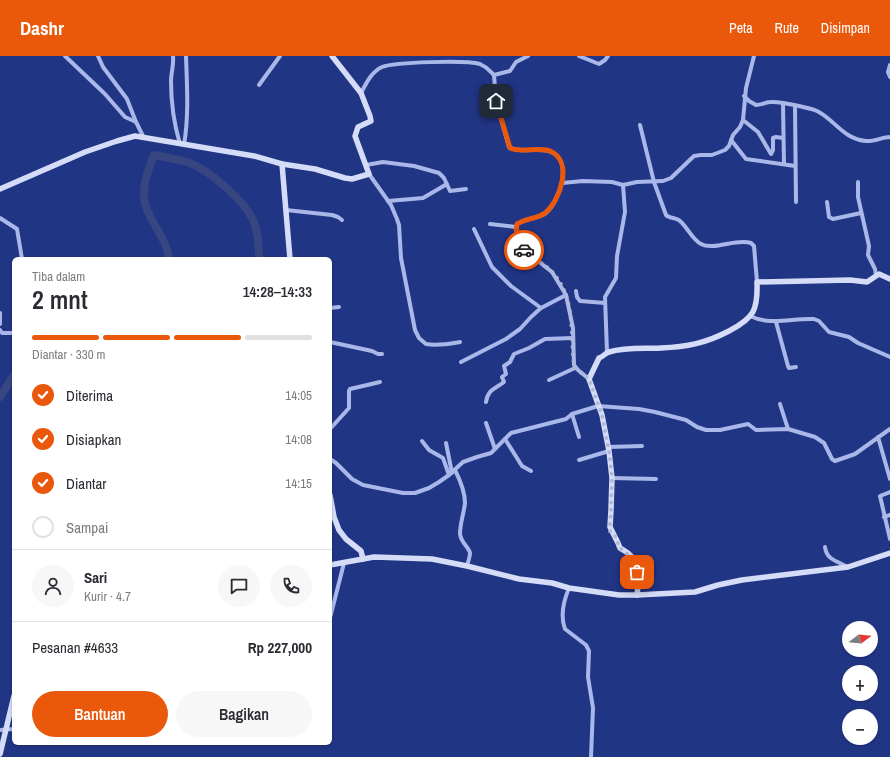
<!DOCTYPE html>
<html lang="id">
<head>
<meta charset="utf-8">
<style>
  :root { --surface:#fff; --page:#f7f7f7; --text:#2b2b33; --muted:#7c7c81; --line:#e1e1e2; --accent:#ea580c }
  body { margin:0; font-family:"Archivo Narrow",sans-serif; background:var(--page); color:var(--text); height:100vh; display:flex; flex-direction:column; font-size:15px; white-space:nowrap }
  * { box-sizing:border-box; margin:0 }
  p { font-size:13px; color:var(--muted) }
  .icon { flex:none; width:22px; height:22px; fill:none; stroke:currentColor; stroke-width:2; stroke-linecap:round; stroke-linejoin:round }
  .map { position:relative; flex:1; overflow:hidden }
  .side { position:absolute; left:12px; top:201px; width:320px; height:488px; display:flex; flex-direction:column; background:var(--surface); border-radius:6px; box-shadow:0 1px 3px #0004 }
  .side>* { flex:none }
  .needle { width:26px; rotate:74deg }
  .controls { position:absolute; left:842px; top:565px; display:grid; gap:8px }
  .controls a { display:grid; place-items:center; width:36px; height:36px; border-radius:50%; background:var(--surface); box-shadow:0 1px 3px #0004; font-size:20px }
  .pin { position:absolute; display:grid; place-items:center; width:34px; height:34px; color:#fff; margin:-17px; border-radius:8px; box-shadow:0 2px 6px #0006 }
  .courier { position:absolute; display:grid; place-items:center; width:40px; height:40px; margin:-20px; border:3px solid #ea580c; border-radius:50%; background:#fff; color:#222; box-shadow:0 1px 5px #0007 }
  .head em { font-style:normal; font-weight:600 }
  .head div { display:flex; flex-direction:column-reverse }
  .head { display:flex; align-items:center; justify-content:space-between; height:68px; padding:0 20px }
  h1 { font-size:26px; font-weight:600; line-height:30px }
  .bar { display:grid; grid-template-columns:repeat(4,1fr); gap:6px 4px; align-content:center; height:48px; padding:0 20px }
  .bar i { height:5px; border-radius:3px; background:var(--line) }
  .bar .active { background:var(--accent) }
  .bar p { grid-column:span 4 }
  .line { display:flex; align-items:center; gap:10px; padding:0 20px; border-top:1px solid var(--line) }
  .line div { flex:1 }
  .round { display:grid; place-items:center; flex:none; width:42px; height:42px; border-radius:21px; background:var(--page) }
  ol { padding:0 20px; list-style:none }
  li { display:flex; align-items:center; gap:12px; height:44px }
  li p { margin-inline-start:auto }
  li .icon { padding:4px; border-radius:50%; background:var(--accent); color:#fff; stroke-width:4 }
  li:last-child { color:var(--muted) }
  li i { width:22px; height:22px; border:2px solid var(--line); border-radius:50% }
  .action { display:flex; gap:8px; margin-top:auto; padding:8px 20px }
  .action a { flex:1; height:46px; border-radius:24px; background:var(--accent); color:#fff; font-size:16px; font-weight:600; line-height:46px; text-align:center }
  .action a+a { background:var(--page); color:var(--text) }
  header { display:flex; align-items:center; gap:24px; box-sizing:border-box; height:56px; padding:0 20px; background:var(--accent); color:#fff }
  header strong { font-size:19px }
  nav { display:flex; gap:22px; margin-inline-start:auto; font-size:14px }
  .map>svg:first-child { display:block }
</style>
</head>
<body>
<header>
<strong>Dashr</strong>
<nav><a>Peta</a><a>Rute</a><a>Disimpan</a></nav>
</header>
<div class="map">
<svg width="890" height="701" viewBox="0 0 890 701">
  <rect width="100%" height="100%" fill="#213585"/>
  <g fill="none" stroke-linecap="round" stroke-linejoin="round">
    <g stroke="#374581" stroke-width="8">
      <path d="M169 203C167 185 155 172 148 156 139 138 147 116 154 99 165 101 176 103 187 106 210 114 247 146 255 169 258 178 259 194 259 203"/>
      <path d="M0 341 14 319"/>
    </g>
    <g stroke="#aab8e9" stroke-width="4">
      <path d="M65 0 105 38 125 61 136 66 144 82"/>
      <path d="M98 0 103 11 127 43 136 66"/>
      <path d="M173 0C174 9 171 17 171 25 171 47 174 68 180 88"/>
      <path d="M579 0 599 8 605 4 608 0"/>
      <path d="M890 9 888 16 890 21"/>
      <path d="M494 19 496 46 509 91C517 97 538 92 549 95 574 103 560 145 546 157 537 163 526 162 517 168L516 173 517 179 519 186 524 194 552 216 566 239 573 272 574 309 578 314 589 323"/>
      <path d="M259 29 280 0"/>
      <path d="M361 37C366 28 371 16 382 11 395 6 466 4 480 8 487 11 489 14 494 19L510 15 516 6 528 0"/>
      <path d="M744 40 749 45 756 49C762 49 766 46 771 46 779 45 810 52 817 55 834 63 843 83 866 85 874 86 882 81 890 81"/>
      <path d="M783 48 784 108"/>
      <path d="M795 50 796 146"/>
      <path d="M743 64 758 76 771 98 773 94V82L776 81 783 82"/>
      <path d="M640 69 654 126 666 159C670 163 676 161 680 165 688 172 692 183 701 188 714 195 736 182 751 187L754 190 757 226"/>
      <path d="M731 84 746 103 795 110"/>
      <path d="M184 89C189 59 187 30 186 0"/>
      <path d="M366 109 383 106 414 110 439 117 444 122 450 135 466 133"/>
      <path d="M369 118 391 149 397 163 399 169 401 202 415 274 419 282 426 288C438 290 448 288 460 286"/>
      <path d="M858 126V141L869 190 868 199 875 213 876 220"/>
      <path d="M562 127 583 125 612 126 623 129 637 126 663 125 671 122 694 100 701 99H712L725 94 729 90 733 79 740 71 743 64 746 32 754 0"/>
      <path d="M388 145 423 142 447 128"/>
      <path d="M827 146 829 161 833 163 861 157"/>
      <path d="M286 154 332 159 338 161 342 164"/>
      <path d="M0 162 17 173 22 203"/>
      <path d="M490 168 516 171"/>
      <path d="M474 173 492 211 511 230 541 252"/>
      <path d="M576 235 577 241 580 245 605 247"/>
      <path d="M330 252 339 251"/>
      <path d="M750 260C771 270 792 262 814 263L819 265 829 276 849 281 858 287 890 301"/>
      <path d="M776 266 788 310 789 312 796 311"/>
      <path d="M0 268V257"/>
      <path d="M0 274 2 277H14"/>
      <path d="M330 286 372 295 378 298H382"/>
      <path d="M607 296 605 241 616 222 617 200 625 156 623 129"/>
      <path d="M461 306 506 283 520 273 531 261 541 252 566 239"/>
      <path d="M549 324 575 312"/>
      <path d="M486 346C488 333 495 333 504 326L502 321 506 318 504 310 510 306 514 298 529 292 545 283 573 282"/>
      <path d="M780 348 788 373"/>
      <path d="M572 358 579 381"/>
      <path d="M486 367 495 393"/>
      <path d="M330 373 349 352V335L350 333 380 326"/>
      <path d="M878 381 890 423"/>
      <path d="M505 383 522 410 531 415"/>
      <path d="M422 385 429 394 443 402 449 419"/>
      <path d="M446 387 452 417"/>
      <path d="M608 391 642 390"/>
      <path d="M330 403 336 407 352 423 363 429 403 437H415L429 432 439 426 449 419 463 406 477 401 491 397 511 377 566 363 572 358 598 350 639 353 655 356 686 364 697 371 706 374H720L748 368 756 374 788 373 815 381 824 387 832 403 835 405 855 398 890 373"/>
      <path d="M579 404 609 395"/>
      <path d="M455 414C460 424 465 435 465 447 464 457 460 467 460 478 461 487 469 491 470 497 470 501 468 506 467 510"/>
      <path d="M612 422 656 423"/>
      <path d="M890 436 880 440 890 483"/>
      <path d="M884 461 890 459"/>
      <path d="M825 491C827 505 837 504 847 511"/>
      <path d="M569 532C564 544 560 560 565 573L586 589 589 595 588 621 593 652 591 701"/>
      <path d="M330 562 344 507"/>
      <path d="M0 674 14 673"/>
    </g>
    <g stroke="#d5dcf7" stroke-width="5.5">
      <path d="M282 108 315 113 345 122 352 123 369 118 355 80 358 71 371 65 370 60 361 37 332 0"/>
      <path d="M0 133 85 96 117 85 135 80 254 100 282 108 290 203"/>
      <path d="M330 439 334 461 339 474 346 483 361 495 363 503"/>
      <path d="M330 509 374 501 432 503 467 510 519 523 552 527 569 532 619 539H637L695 536 718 529 742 524 848 511 890 497"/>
      <path d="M637 539C639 526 640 511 631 500 628 496 624 495 620 492L618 487 610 471 611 454 612 422 609 395 602 359 589 323 599 302C603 301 605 297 609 296 626 291 644 293 661 292 687 291 706 287 729 275 754 262 758 254 757 226L850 224 867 226 879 218 890 223"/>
      <path d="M0 698 14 640"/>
    </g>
  </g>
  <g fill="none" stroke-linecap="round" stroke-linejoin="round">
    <path stroke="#b1b8d4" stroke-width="4" stroke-dasharray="0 7.2" d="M524 194C533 202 543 207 551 215 576 240 570 277 574 309L575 312 589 323 602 359 609 395 612 422 611 454 610 468V475L615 480 620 492 632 502 637 516"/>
    <path stroke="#ea580c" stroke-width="5" d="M496 45 510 92C522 97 537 91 550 95 574 105 560 145 545 157 537 163 526 162 517 168 515 178 519 186 524 194"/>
  </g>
</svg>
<div class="controls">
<a><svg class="needle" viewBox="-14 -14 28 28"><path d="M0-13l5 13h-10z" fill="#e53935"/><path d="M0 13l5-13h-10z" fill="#7c7c81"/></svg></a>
<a>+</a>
<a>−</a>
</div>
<div class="pin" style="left:637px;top:516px;background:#ea580c"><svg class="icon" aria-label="bag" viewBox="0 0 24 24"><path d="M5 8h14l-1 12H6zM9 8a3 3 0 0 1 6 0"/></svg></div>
<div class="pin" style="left:496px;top:45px;background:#1f2937"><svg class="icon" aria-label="home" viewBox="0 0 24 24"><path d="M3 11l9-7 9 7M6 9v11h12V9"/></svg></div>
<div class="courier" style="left:524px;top:194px"><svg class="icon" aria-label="car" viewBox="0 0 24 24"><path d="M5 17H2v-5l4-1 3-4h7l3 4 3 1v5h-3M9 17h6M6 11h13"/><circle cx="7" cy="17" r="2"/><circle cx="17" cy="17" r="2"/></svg></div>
<section class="side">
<div class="head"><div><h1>2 mnt</h1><p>Tiba dalam</p></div><em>14:28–14:33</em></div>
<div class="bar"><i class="active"></i><i class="active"></i><i class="active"></i><i></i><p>Diantar · 330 m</p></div>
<ol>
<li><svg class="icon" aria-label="check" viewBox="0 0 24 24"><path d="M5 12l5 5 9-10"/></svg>Diterima<p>14:05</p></li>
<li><svg class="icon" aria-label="check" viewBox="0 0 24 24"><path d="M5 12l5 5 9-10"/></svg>Disiapkan<p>14:08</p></li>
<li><svg class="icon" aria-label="check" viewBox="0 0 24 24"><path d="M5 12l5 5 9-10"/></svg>Diantar<p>14:15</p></li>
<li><i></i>Sampai</li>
</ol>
<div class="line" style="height:72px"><a class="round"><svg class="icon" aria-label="person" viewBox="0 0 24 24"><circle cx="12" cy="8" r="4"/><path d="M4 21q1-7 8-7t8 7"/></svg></a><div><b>Sari</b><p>Kurir · 4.7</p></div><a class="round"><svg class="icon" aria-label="chat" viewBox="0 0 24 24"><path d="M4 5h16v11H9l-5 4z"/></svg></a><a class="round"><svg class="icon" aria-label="phone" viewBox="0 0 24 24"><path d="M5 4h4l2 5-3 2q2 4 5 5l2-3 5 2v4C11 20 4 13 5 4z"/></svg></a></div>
<div class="line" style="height:52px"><div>Pesanan #4633</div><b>Rp 227,000</b></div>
<div class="action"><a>Bantuan</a><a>Bagikan</a></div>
</section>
</div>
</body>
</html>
